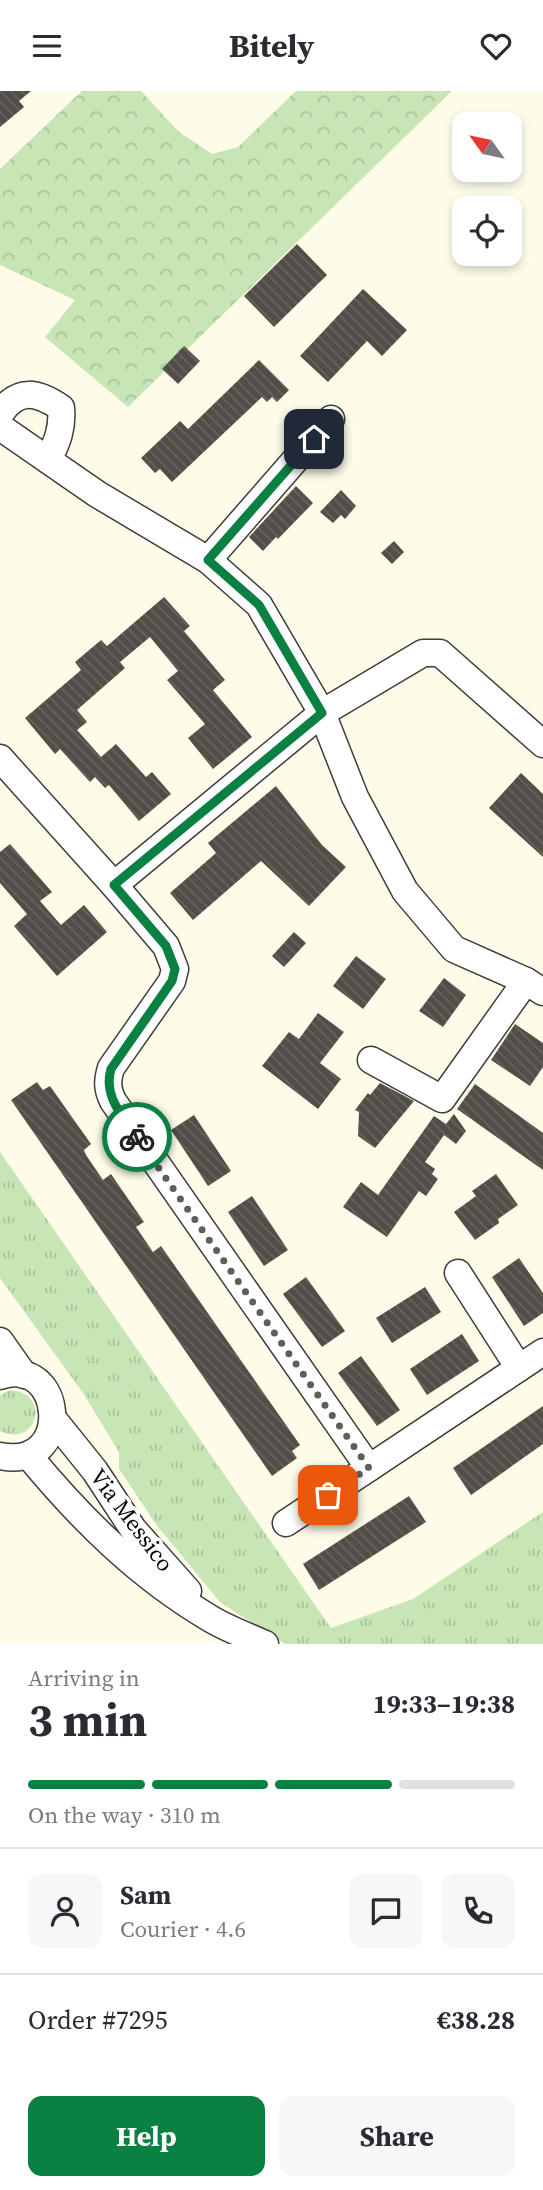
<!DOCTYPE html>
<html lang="en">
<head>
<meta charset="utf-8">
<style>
  :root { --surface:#fff; --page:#f7f7f7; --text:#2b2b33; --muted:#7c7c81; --line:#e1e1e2; --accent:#0b8043 }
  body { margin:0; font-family:"Source Serif 4",serif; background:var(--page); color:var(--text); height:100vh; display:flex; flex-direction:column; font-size:26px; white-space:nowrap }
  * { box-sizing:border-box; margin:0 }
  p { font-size:23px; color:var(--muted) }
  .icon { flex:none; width:38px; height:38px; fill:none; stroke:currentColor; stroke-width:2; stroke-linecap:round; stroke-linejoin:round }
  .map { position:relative; height:1553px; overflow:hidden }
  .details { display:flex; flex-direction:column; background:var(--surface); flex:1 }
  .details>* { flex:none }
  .needle { width:46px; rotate:303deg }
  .tools { position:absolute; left:452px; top:21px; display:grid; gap:14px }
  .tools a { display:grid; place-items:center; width:70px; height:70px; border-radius:14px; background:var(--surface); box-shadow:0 4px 10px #0003; font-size:35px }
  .pin { position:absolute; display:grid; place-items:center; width:60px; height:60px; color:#fff; margin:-30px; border-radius:14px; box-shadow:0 4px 10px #0006 }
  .courier { position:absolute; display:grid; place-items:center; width:70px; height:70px; margin:-35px; border:5px solid #0b8043; border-radius:50%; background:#fff; color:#222; box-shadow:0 2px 9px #0007 }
  .head em { font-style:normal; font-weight:700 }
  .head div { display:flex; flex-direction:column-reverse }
  .head { display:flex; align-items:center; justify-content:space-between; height:119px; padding:0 28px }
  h1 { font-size:46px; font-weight:700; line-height:52px }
  .bar { display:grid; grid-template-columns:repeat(4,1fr); gap:10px 7px; align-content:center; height:84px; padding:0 28px }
  .bar i { height:9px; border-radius:5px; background:var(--line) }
  .bar .selected { background:var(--accent) }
  .bar p { grid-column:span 4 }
  .line { display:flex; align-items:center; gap:18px; padding:0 28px; border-top:2px solid var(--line) }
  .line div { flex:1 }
  .round { display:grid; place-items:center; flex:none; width:74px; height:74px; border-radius:14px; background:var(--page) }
  .action { display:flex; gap:14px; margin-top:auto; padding:14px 28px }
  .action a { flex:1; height:80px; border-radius:14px; background:var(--accent); color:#fff; font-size:28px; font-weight:700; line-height:80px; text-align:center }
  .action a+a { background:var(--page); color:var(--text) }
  header { display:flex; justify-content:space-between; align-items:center; height:91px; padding:0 28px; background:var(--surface); font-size:32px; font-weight:700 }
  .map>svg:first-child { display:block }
</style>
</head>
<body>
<header><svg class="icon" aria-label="menu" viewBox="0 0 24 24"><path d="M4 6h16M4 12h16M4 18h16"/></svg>Bitely<svg class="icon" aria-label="heart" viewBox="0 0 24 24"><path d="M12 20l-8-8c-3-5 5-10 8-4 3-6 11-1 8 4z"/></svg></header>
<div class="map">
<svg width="543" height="1553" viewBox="0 0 543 1553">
  <defs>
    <pattern id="grass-tufts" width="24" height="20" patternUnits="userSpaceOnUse" patternTransform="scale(1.75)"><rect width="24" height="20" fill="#c8e5b5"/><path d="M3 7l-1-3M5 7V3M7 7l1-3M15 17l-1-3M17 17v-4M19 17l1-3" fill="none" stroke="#aac39a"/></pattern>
    <pattern id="park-crowns" width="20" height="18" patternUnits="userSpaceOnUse" patternTransform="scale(1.75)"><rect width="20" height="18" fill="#c8e5b5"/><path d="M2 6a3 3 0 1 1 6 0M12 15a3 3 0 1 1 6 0" fill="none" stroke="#aac39a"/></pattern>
    <pattern id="building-back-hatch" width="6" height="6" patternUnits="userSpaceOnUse" patternTransform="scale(1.75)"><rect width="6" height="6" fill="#524d47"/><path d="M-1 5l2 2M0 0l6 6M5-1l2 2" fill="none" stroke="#66625d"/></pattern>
  </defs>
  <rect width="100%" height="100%" fill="#fefce9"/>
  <g fill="url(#grass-tufts)">
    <path d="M0 1061 331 1537 413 1508 543 1421V1553H285L220 1511 158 1436 119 1378V1361L83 1302 0 1187Z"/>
    <path d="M10 1299C25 1300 34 1307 36 1322 33 1342 17 1348 0 1340V1304Z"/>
  </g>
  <path fill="url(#park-crowns)" d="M82 0H141L179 41 212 63 238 56 296 0H452L128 316 45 246 75 209 0 174V78Z"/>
  <g fill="url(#building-back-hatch)">
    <path d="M0 0H31L19 10 24 16 0 36Z"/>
    <path d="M297 153 327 184 274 236 244 205Z"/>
    <path d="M363 198 407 239 382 265 367 250 328 291 300 265Z"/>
    <path d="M184 255 200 270 178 293 162 278Z"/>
    <path d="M259 269 289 299 277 311 272 306 267 311 262 306 172 391 160 378 155 382 141 367 180 330 188 338Z"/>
    <path d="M296 395 313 412 278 448 276 446 263 460 249 446Z"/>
    <path d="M341 399 356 415 345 428 341 424 333 432 320 421Z"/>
    <path d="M394 450 404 461 392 473 381 462Z"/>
    <path d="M164 506 190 535 184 540 225 589 213 599 252 646 213 678 188 647 205 633 167 589 178 580 150 546 120 571 125 577 77 619 87 631 77 639 101 666 116 653 146 686 152 681 171 703 139 730 109 694 105 697 95 686 90 691 60 658 55 663 25 627 81 579 75 571 101 549 107 555Z"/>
    <path d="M521 682 543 703V766L489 717Z"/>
    <path d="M276 695 322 754 346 776 309 815 261 770 193 829 170 802 216 762 208 752Z"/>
    <path d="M10 753 52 801 40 810 61 834 84 814 107 841 57 885 14 835 27 823 0 792V761Z"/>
    <path d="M294 841 306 852 284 876 272 865Z"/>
    <path d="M356 865 386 888 363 918 333 895Z"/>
    <path d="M444 887 466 904 443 936 419 920Z"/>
    <path d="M318 922 344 941 320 972 341 988 318 1018 262 975 289 941 299 948Z"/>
    <path d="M515 933 543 952V976L530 995 491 969Z"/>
    <path d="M37 991 43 999 50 995 91 1053 84 1059 86 1064 103 1089 111 1083 144 1131 136 1136 153 1161 161 1155 300 1354 292 1360 297 1367 272 1385 11 1009Z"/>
    <path d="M380 992 414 1010 375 1057 358 1045 359 1021 355 1019 368 1002 370 1004Z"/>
    <path d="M475 993 543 1042V1079L457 1018Z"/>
    <path d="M454 1023 466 1040 456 1053 444 1044 425 1071 435 1078 432 1083 438 1088 426 1105 419 1100 387 1146 343 1116 361 1091 378 1104 434 1025 446 1033Z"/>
    <path d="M194 1024 231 1080 208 1095 171 1039Z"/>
    <path d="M496 1083 518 1114 498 1128 499 1132 475 1149 454 1121 476 1105 472 1100Z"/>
    <path d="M252 1105 288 1159 264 1175 228 1121Z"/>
    <path d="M519 1167 543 1202V1222L524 1235 492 1186Z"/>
    <path d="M306 1186 345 1240 322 1256 283 1203Z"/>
    <path d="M425 1196 441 1221 392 1252 376 1227Z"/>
    <path d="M462 1243 479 1270 427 1304 410 1278Z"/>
    <path d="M361 1265 400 1319 377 1335 338 1282Z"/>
    <path d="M543 1315V1353L471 1404 453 1377Z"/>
    <path d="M409 1405 426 1431 319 1499 303 1473Z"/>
  </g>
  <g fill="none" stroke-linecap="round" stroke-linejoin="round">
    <g stroke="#3d3d3d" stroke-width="29">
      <g id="minor">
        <path d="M0 323C18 296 38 301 61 317 63 337 57 352 48 369"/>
        <path d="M0 336 97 403 208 469 259 514 322 622 355 706 405 800 454 858 526 890 543 901"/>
        <path d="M208 469 331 328"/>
        <path d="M0 667 114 794 322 622 423 562H440L543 653"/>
        <path d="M114 794 166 855 175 878 172 890 111 977C107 990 107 998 113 1010L369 1377 543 1261"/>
        <path d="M371 969 442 1008 526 890"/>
        <path d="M458 1182 519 1277"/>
        <path d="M0 1250 24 1284"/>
        <path d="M0 1285C64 1263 75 1380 0 1365"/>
        <path d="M54 1329 95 1380 133 1438 188 1500"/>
        <path d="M28 1364C81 1428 138 1485 211 1528 228 1538 247 1545 265 1553"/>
        <path d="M286 1432 369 1377"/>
      </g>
    </g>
    <use href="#minor" stroke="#fff" stroke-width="26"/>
  </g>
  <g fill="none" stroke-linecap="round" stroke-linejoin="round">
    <path stroke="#5f5f58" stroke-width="7" stroke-dasharray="0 12.6" d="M137 1046 369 1377 328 1404"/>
    <path stroke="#0b8043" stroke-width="9" d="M137 1046C122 1024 103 1005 111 978L172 890 175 878 166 855 114 794 322 622 259 514 208 469 314 348"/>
  </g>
  <g text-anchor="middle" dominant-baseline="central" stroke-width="7" stroke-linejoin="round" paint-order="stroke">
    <g font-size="23" fill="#0a0a0a" stroke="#fff">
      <text transform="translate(132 1429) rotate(53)">Via Messico</text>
    </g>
  </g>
</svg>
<div class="tools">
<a><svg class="needle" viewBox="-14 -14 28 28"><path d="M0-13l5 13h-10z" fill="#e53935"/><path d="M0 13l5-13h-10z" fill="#7c7c81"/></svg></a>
<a><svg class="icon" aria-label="locate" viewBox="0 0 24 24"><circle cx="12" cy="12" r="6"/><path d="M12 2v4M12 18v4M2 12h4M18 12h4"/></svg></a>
</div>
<div class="pin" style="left:328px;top:1404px;background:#ea580c"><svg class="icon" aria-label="bag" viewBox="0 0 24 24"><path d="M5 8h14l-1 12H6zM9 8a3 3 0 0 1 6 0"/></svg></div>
<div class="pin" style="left:314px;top:348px;background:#1f2937"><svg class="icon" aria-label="home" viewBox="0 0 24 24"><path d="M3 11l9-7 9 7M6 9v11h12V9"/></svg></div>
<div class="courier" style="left:137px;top:1046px"><svg class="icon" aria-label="bike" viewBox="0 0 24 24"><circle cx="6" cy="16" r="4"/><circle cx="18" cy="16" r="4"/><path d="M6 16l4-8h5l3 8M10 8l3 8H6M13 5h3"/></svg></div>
</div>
<section class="details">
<div class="head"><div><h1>3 min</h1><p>Arriving in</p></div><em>19:33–19:38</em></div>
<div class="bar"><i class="selected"></i><i class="selected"></i><i class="selected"></i><i></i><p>On the way · 310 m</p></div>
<div class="line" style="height:126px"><a class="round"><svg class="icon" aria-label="person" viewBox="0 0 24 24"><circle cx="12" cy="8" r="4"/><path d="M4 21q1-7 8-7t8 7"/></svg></a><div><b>Sam</b><p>Courier · 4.6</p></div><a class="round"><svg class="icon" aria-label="chat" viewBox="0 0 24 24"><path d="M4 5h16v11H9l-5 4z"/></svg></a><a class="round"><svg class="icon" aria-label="phone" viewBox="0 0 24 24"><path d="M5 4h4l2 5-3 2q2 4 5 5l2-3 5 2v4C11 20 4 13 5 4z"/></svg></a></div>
<div class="line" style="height:91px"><div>Order #7295</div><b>€38.28</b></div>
<div class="action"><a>Help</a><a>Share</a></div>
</section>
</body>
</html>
